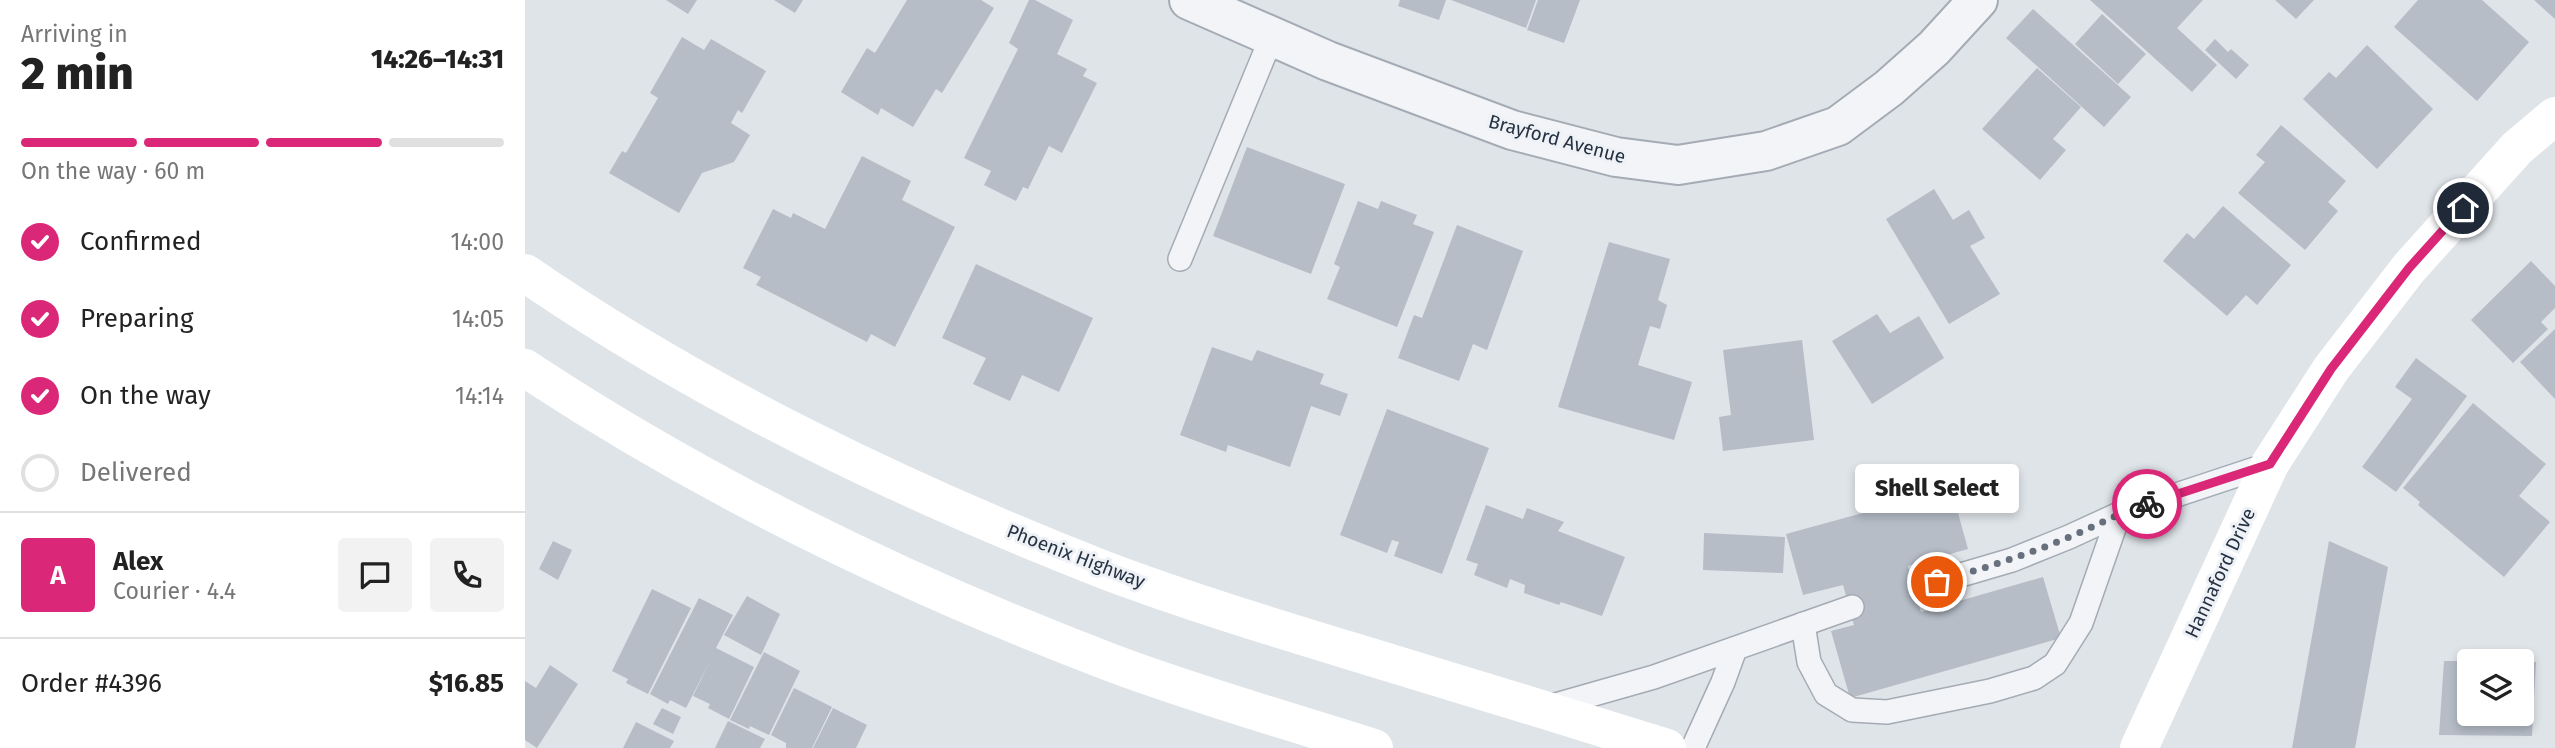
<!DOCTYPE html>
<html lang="en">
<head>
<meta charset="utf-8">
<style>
  :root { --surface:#fff; --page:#f2f2f2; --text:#222; --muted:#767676; --line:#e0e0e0; --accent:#db2777 }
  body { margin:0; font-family:"Fira Sans",sans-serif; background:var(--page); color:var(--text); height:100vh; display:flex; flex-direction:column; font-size:26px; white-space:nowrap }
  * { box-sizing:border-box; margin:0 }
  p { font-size:23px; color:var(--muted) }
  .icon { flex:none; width:38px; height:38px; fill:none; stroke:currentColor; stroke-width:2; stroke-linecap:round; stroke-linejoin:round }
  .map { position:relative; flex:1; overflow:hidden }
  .drawer { display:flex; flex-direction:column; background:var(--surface); width:525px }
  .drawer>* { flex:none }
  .fabs { position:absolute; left:1932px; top:649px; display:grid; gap:14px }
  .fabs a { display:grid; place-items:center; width:77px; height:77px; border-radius:7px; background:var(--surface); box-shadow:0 4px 10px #0003; font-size:35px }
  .pin { position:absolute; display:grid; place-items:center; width:60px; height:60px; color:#fff; margin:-30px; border:4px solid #fff; border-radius:50%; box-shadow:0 2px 7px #0007 }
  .courier { position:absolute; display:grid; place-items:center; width:70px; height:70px; margin:-35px; border:5px solid #db2777; border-radius:50%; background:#fff; color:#222; box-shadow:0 2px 9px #0007 }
  .bubble { position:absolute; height:49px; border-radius:7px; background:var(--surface); box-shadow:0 4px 10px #0003; font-size:23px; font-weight:800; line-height:49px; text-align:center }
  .headline em { font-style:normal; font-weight:800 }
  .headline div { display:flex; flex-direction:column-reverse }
  .headline { display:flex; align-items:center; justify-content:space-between; height:119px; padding:0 21px }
  h1 { font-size:46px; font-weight:800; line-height:52px }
  .bar { display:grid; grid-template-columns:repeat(4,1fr); gap:10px 7px; align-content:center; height:84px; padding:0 21px }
  .bar i { height:9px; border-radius:5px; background:var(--line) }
  .bar .selected { background:var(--accent) }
  .bar p { grid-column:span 4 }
  .line { display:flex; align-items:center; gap:18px; padding:0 21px; border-top:2px solid var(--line) }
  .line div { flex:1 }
  .round { display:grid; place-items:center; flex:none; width:74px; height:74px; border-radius:7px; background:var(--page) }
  ol { padding:0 21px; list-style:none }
  li { display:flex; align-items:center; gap:21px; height:77px }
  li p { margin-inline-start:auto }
  li .icon { padding:7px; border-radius:50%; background:var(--accent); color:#fff; stroke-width:4 }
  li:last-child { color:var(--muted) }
  li i { width:38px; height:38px; border:4px solid var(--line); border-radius:50% }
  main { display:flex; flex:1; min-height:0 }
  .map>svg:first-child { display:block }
</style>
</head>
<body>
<main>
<section class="drawer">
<div class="headline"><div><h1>2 min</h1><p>Arriving in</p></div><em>14:26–14:31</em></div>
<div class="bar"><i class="selected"></i><i class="selected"></i><i class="selected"></i><i></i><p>On the way · 60 m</p></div>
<ol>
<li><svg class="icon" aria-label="check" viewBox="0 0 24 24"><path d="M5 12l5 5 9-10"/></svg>Confirmed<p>14:00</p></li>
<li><svg class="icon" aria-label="check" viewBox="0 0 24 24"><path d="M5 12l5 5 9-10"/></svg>Preparing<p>14:05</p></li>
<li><svg class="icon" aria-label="check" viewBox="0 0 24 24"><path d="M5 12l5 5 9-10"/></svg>On the way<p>14:14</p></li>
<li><i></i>Delivered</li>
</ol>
<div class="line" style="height:126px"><b class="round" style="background:var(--accent);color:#fff">A</b><div><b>Alex</b><p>Courier · 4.4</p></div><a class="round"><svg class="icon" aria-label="chat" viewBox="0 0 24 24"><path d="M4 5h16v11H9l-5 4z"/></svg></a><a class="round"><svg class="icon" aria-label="phone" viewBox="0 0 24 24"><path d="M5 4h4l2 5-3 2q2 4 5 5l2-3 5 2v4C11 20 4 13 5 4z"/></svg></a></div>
<div class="line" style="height:91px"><div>Order #4396</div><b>$16.85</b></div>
</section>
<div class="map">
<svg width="2030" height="748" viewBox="0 0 2030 748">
  <rect width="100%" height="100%" fill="#dfe4e9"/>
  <g fill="#b6bdc7">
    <path d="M141 0H172L163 14Z"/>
    <path d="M249 0H278L270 13Z"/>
    <path d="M382 0H456L469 8 417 93 411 89 388 127 356 108 353 115 316 92 342 48 350 53Z"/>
    <path d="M504 0H510L548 20 532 54 562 69 558 76 572 83 537 153 524 146 503 189 498 187 491 201 459 185 466 171 439 158 493 49 484 43Z"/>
    <path d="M875 0H921L914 20 873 6Z"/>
    <path d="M926 0H1011L1001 28Z"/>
    <path d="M1013 0H1055L1039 43 1002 30Z"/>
    <path d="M1565 0H1678L1652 28 1692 65 1667 92Z"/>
    <path d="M1750 0H1789L1771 19Z"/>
    <path d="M1893 0H1957L2004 42 1952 101 1869 27Z"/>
    <path d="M2009 0H2030V19Z"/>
    <path d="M1508 9 1606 97 1579 127 1481 38Z"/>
    <path d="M1577 14 1621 54 1593 84 1550 44Z"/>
    <path d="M157 37 179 50 186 39 241 71 217 113 213 110 206 123 225 135 209 162 177 173 154 213 84 173 97 151 101 153 133 98 125 93Z"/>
    <path d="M1690 39 1703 52 1706 49 1724 65 1711 79 1680 50Z"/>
    <path d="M1842 45 1908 109 1852 169 1778 99 1804 72 1811 78Z"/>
    <path d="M1512 68 1556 107 1528 139 1541 150 1515 180 1457 129Z"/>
    <path d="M1756 125 1821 181 1803 202 1813 211 1780 250 1713 193 1740 162 1731 155Z"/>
    <path d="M722 147 820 184 786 274 688 236Z"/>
    <path d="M337 156 386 181 377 200 430 227 370 347 346 334 342 342 231 285 236 277 218 268 248 209 266 218 268 213 300 229Z"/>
    <path d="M1409 189 1428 220 1444 210 1460 238 1445 246 1475 294 1424 324 1361 219Z"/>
    <path d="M833 201 853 209 856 201 892 215 888 224 909 232 872 327 802 299 815 267 809 264Z"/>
    <path d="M1698 206 1766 265 1732 305 1721 295 1702 316 1638 261 1662 233 1669 239Z"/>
    <path d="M932 225 998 251 962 350 948 344 934 381 873 358 889 315 897 318Z"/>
    <path d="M1084 242 1145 259 1133 300 1142 305 1135 329 1125 326 1113 365 1167 382 1149 440 1033 407Z"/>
    <path d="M2006 261 2030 286V308L2016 322 2023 329 1988 363 1946 320Z"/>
    <path d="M451 264 568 318 534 392 497 375 485 401 448 384 461 358 417 338Z"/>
    <path d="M1352 314 1365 333 1394 316 1419 358 1347 404 1307 341Z"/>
    <path d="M2030 329V399L1995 362Z"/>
    <path d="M1277 340 1289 440 1198 451 1194 417 1206 415 1198 350Z"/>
    <path d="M687 347 727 361 732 350 799 374 795 384 823 394 815 416 786 406 765 467 703 445 701 452 655 435Z"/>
    <path d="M1891 358 1942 396 1871 492 1837 467 1887 399 1870 387Z"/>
    <path d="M1948 403 2021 464 1994 496 2025 522 1979 577 1893 505 1895 502 1878 488Z"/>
    <path d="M862 409 964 448 917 574 869 556 874 542 867 540 862 553 815 535Z"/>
    <path d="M1396 497 1401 510 1430 502 1443 549 1383 566 1396 612 1518 577 1536 638 1325 698 1306 631 1329 625 1318 585 1278 595 1261 534Z"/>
    <path d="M961 505 998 519 1002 508 1039 522 1033 531 1100 557 1077 616 1036 602 1034 605 999 593 1000 585 985 579 982 588 949 575 953 564 941 560Z"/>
    <path d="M1179 533 1260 537 1258 573 1178 570Z"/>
    <path d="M28 541 47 550 33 580 14 569Z"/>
    <path d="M1804 541 1863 567 1830 748H1767Z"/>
    <path d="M127 589 166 608 123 694 101 683 103 679 87 671Z"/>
    <path d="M222 596 255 614 236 655 199 635Z"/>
    <path d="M174 598 208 615 191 648 229 667 204 719 183 708 185 704 168 696 186 659 161 708 145 700 143 704 125 694Z"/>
    <path d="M239 652 275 671 244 735 225 726 224 729 205 720Z"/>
    <path d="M1919 661H1944V714H1997V662H2011L2007 736 1914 735Z"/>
    <path d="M25 665 53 684 12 748 0 740V681L11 688Z"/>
    <path d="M269 688 307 707 287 748H261V743L246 735Z"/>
    <path d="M137 708 156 717 148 734 128 724Z"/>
    <path d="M308 708 342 725 331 748H288Z"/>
    <path d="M203 721 240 739 235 748H190Z"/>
    <path d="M111 722 149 741 145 748H98Z"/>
  </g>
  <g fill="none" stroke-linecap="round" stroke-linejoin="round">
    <g stroke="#a4abb4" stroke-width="26">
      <g id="lane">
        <path d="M655 259 747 36"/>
        <path d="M1412 582 1487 560 1544 537 1594 514 1745 464"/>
        <path d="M1278 624 1284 662 1301 694 1327 710 1362 712 1465 691 1509 678 1530 664 1556 623 1594 514"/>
        <path d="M1020 708 1129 677 1327 607"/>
        <path d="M1168 748 1198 682 1210 649"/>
      </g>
    </g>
    <g stroke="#a4abb4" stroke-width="42">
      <path id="street" d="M664 0 803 61 987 130 1091 157 1153 165 1241 151 1313 126 1364 88 1409 48 1453 0"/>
    </g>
    <use href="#lane" stroke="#f2f4f7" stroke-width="23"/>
    <use href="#street" stroke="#f2f4f7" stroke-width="38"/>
    <g stroke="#fff" stroke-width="38">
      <path d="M0 273C181 397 378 491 582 571 662 601 744 626 826 651 931 683 1037 715 1142 748"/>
      <path d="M0 368C183 489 382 585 587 663 672 695 761 720 849 748"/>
      <path d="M1614 748 1745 464 1806 369 1884 268 1992 148 2030 116"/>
    </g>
  </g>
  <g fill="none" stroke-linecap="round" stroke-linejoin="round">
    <path stroke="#67707c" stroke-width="7" stroke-dasharray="0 12.6" d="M1412 582C1456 569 1499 556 1542 538 1569 527 1594 513 1622 504"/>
    <path stroke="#db2777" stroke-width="9" d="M1622 504 1745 464 1806 369 1884 268 1938 208"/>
  </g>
  <g text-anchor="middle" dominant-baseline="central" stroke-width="6" stroke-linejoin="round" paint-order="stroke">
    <g font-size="19" fill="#263242" stroke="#eef2f7">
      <text transform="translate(1032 139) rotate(15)">Brayford Avenue</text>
      <text transform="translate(551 556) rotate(21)">Phoenix Highway</text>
      <text transform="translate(1695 573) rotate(-65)">Hannaford Drive</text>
    </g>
  </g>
</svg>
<div class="fabs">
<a><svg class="icon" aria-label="layers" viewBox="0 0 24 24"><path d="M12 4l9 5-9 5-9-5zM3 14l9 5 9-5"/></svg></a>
</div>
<div class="pin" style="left:1412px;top:582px;background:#ea580c"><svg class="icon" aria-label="bag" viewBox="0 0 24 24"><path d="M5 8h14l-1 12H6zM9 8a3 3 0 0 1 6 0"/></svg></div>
<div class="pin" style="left:1938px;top:208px;background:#1f2937"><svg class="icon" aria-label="home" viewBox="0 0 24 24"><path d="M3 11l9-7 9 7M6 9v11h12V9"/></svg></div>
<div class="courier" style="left:1622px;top:504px"><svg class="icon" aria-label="bike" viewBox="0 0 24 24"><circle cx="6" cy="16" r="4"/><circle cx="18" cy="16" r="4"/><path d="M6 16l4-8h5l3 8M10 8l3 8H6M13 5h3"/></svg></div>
<div class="bubble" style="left:1330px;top:464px;width:164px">Shell Select</div>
</div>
</main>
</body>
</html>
